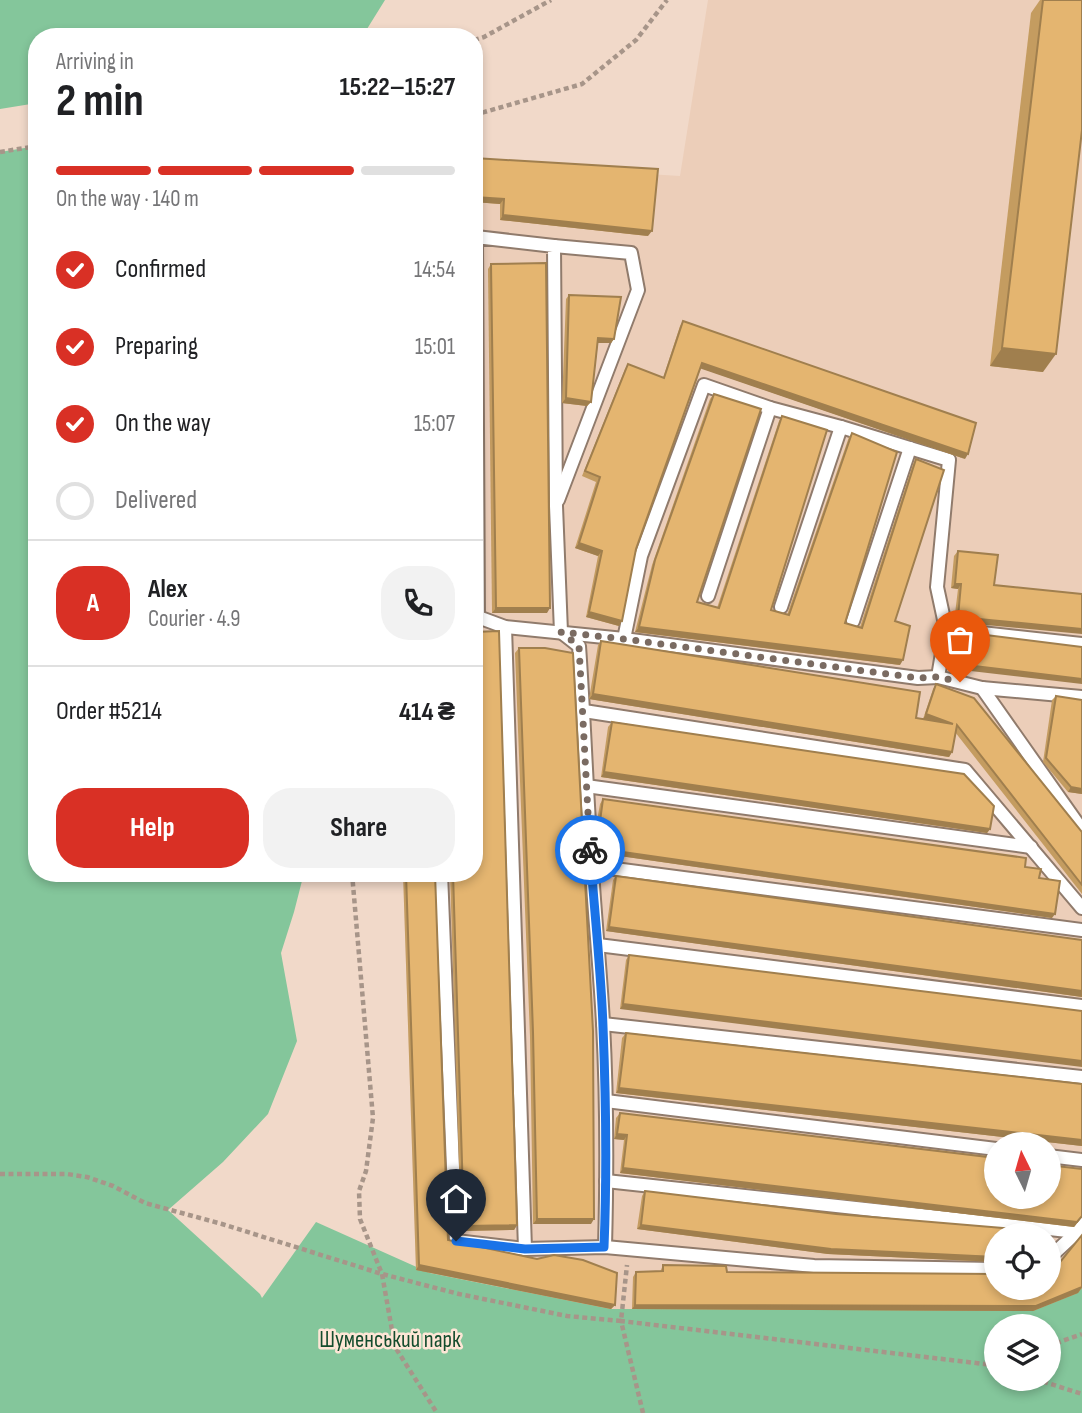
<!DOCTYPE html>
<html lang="en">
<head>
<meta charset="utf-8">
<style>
  :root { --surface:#fff; --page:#f2f2f2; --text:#202124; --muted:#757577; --line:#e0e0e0; --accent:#d93025 }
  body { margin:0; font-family:"Sofia Sans Condensed",sans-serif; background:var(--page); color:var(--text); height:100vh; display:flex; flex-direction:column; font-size:26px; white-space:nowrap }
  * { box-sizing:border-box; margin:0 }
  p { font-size:23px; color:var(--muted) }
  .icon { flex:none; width:38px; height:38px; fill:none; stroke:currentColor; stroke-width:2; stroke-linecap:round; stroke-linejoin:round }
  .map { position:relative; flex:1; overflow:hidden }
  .panel { position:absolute; left:28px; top:28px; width:455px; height:854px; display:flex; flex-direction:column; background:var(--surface); border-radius:28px; box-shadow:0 4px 10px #0003 }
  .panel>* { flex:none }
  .needle { width:46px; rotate:355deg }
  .buttons { position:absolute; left:984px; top:1132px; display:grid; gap:14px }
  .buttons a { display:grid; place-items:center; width:77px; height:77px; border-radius:50%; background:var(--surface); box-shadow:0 4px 10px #0003; font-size:35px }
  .pin { position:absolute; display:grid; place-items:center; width:60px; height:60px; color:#fff; margin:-72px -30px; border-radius:50% 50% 50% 0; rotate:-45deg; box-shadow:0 0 7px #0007 }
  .pin .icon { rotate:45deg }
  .courier { position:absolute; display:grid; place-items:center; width:70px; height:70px; margin:-35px; border:5px solid #1a73e8; border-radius:50%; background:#fff; color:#222; box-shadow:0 2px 9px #0007 }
  .overview em { font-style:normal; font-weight:700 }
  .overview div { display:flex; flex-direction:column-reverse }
  .overview { display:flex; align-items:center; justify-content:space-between; height:119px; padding:0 28px }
  h1 { font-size:46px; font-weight:700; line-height:52px }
  .bar { display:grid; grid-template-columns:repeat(4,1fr); gap:10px 7px; align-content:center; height:84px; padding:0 28px }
  .bar i { height:9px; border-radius:5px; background:var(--line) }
  .bar .active { background:var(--accent) }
  .bar p { grid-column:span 4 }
  .line { display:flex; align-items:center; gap:18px; padding:0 28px; border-top:2px solid var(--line) }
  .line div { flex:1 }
  .round { display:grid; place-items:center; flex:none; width:74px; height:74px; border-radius:28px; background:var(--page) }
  ol { padding:0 28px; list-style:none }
  li { display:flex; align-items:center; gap:21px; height:77px }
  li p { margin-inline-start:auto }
  li .icon { padding:7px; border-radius:50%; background:var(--accent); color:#fff; stroke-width:4 }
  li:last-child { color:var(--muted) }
  li i { width:38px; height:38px; border:4px solid var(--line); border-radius:50% }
  .cta { display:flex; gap:14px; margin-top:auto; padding:14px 28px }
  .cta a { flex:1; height:80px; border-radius:28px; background:var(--accent); color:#fff; font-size:28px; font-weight:700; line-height:80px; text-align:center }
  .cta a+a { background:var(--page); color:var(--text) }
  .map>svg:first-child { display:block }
</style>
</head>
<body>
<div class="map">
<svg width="1082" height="1413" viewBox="0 0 1082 1413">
  <rect width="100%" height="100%" fill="#f1d9c9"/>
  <path fill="#ecceb9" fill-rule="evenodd" d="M708 0H1082V1288L1075 1294 1033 1311 611 1309 416 1270 403 873H474V163L680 176ZM996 1144H1048V1197H996ZM996 1236H1048V1288H996Z"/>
  <g fill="#84c69b" fill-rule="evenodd">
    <path d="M0 0H385L362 37H37V103L0 109Z"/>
    <path d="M37 146V873H304L294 912 281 953 297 1041 268 1114 223 1162 168 1210 260 1294 262 1298 316 1222 430 1273 611 1309 1035 1310 1075 1294 1082 1286V1413H0V152ZM996 1326H1048V1379H996Z"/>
  </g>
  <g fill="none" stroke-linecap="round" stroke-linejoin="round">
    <g stroke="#907b6c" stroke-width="16">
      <g id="service">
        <path d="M554 246 631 253 638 290 558 500"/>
        <path d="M708 596 770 408"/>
        <path d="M781 607 841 427"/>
        <path d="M478 617 476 237 554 246 556 506 561 632 579 646C584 715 586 784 591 853 594 910 600 967 603 1023 607 1098 607 1172 605 1247"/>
        <path d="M474 618 478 617 505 627 624 639 918 678 938 677"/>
        <path d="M853 621 910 448"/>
        <path d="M505 627 525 1249"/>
        <path d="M946 629 1082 644"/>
        <path d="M624 639 641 556 704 385 770 408 841 427 949 460 937 587 946 629 938 677 982 688 1082 697"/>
        <path d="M982 688 1082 830"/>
        <path d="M584 711 965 770 1082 908"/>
        <path d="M586 786 1031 847"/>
        <path d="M592 866 1082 930"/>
        <path d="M441 873 456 1241 525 1249 605 1247 814 1266 996 1269"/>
        <path d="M598 945 1082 1006"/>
        <path d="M603 1024 1082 1077"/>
        <path d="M606 1101 996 1149"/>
        <path d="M1048 1156 1082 1160"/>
        <path d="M606 1181 1077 1232"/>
        <path d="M1048 1259 1077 1232 1082 1224"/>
      </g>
    </g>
    <g stroke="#a79589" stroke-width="4.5" stroke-dasharray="5 3.5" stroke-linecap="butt">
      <path d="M474 40 484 37 551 0"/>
      <path d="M474 115 582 84 636 40 667 0"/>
      <path d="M0 152 37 146"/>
      <path d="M352 873 373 1118 366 1171 359 1191 360 1219 382 1274 395 1347 437 1413"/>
      <path d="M0 1174H67L87 1177 113 1186 145 1203 222 1224 382 1274 459 1294 567 1316 621 1321 627 1265"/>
      <path d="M1048 1346 1082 1334"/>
      <path d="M1035 1379 1082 1394"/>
      <path d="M643 1413 621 1321 993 1365 996 1364"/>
    </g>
    <use href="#service" stroke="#fff" stroke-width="12"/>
  </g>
  <g fill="#c49c60">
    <path d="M1040 0H1043V372L990 366 1031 13Z"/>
    <path d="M474 158 648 236 500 220V204L474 202Z"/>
    <path d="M491 264 547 613H492L488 269Z"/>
    <path d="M569 295 614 339 611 343H598L591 402 587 406 562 403 566 299Z"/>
    <path d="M683 321 965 459 701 368 636 549 619 626 586 617 598 556 575 548 596 482 582 476 625 369 628 364 663 378 680 326Z"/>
    <path d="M714 394 697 602 717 608 779 421 782 416 771 610 787 615 849 437 852 433 845 623 860 627 913 464 916 459 895 621 900 665 635 632 652 565 710 399Z"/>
    <path d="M958 551 994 585 954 622 958 589 951 588 954 556Z"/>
    <path d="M970 633 1082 647 962 670 966 638Z"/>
    <path d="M601 641 927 720 923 719 933 689 936 684 1082 832V894L955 732 952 752 949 757 589 699 598 645Z"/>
    <path d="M519 648 591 1224H533L530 1037 515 653Z"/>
    <path d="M1056 696 1082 794 1068 792 1043 762 1052 700Z"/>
    <path d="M612 722 990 829 987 833 601 777 608 727Z"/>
    <path d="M603 799 1025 867 1039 878 1052 918 599 853 603 829 596 826 600 804Z"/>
    <path d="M403 873H435L448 1240 537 1259 615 1305 611 1309 416 1270Z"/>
    <path d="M450 873H474L517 1225 514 1230 461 1231Z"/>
    <path d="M616 876 1082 940V997L606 931 613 880Z"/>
    <path d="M629 955 1082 1011 620 1009 626 960Z"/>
    <path d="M626 1033 1082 1084V1146L616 1093 622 1038Z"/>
    <path d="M620 1113 1082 1169V1217L1074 1227 620 1173 624 1140 614 1139 616 1118Z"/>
    <path d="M645 1191 996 1236V1262L828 1254 637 1229 642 1196Z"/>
    <path d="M1082 1235V1288L1078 1293 1033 1311 632 1309 633 1277 636 1272H660L663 1265 727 1272 983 1274 1052 1272Z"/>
  </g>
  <g fill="#a07f4e">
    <path d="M474 197 504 199 500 204 474 202Z"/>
    <path d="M503 215 652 231 648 236 500 220Z"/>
    <path d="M598 338 614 339 611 343H595Z"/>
    <path d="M1002 348 1056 354 1043 372 990 366Z"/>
    <path d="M702 363 968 454 965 459 699 368Z"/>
    <path d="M566 398 591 402 587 406 562 403Z"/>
    <path d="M579 543 602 551 598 556 575 548Z"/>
    <path d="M955 584H961L958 589 951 588Z"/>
    <path d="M496 608H550L547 613H492Z"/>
    <path d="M589 612 622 621 619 626 586 617Z"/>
    <path d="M958 617 1082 629V634L954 622Z"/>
    <path d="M639 627 903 660 900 665 635 632Z"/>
    <path d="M966 665 1082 679V684L962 670Z"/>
    <path d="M593 694 952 752 949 757 589 699Z"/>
    <path d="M926 714 953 724 949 729 923 719Z"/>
    <path d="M604 772 990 829 987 833 601 777Z"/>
    <path d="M1071 787 1082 789V794L1068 792Z"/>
    <path d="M602 849 1055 914 1052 918 599 853Z"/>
    <path d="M609 927 1082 991V997L606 931Z"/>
    <path d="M623 1004 1082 1061V1067L620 1009Z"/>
    <path d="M619 1088 1082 1140V1146L616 1093Z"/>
    <path d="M617 1134 627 1135 624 1140 614 1139Z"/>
    <path d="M623 1168 1082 1216V1217L1074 1227 620 1173Z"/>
    <path d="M537 1219H594L591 1224H533Z"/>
    <path d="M517 1225 514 1230 461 1231 464 1226Z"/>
    <path d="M641 1225 996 1257V1262L828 1254 637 1229Z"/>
    <path d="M419 1265 615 1305 611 1309 416 1270Z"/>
    <path d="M1082 1287 1078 1293 1033 1311 632 1309 635 1305Z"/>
  </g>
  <g fill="#e4b570" stroke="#a07f4e" stroke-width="2">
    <path d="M1043 0H1082V130L1056 354 1002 348Z"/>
    <path d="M474 158 658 169 652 231 503 215 504 199 474 197Z"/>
    <path d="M546 263 550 608H496L491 264Z"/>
    <path d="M569 295 621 297 614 339 598 338 591 402 566 398Z"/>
    <path d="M683 321 976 423 968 454 702 363 636 549 622 621 589 612 602 551 579 543 600 477 585 471 628 364 664 378Z"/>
    <path d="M714 394 761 409 697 602 719 608 782 416 827 430 771 610 789 615 852 433 897 452 845 623 862 628 916 459 944 470 895 621 910 626 903 660 639 627 655 560Z"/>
    <path d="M958 551 998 555 994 585 1082 594V629L958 617 961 584H955Z"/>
    <path d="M499 631 517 1225 464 1226 453 873H474V632Z"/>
    <path d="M970 633 1082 647V679L966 665Z"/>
    <path d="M601 641 920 692 916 718 953 724 926 714 936 684 974 698 1082 832V885L957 725 952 752 593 694Z"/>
    <path d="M519 648H545L573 653 593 1031 594 1219H537L533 1032Z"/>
    <path d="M1056 696 1082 700V789L1071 787 1046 758Z"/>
    <path d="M612 722 964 774 994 806 990 829 604 772Z"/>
    <path d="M603 799 1026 858 1025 867 1041 869 1039 878 1060 881 1055 914 602 849 606 824 600 821Z"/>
    <path d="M406 873H435L448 1240 537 1259 554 1255 583 1260 617 1273 615 1305 419 1265Z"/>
    <path d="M616 876 1082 940V991L609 927Z"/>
    <path d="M629 955 1082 1011V1061L623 1004Z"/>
    <path d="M626 1033 1082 1084V1140L619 1088Z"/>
    <path d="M620 1113 996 1158V1197H1048V1165L1082 1169V1216L1077 1222 623 1168 627 1135 617 1134Z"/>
    <path d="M645 1191 836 1214 1028 1230V1236H996V1257L831 1249 641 1225Z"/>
    <path d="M1082 1235V1287L1036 1306 635 1305 636 1272 663 1271V1265L726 1266 727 1272 996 1274V1288H1048V1272H1052Z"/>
  </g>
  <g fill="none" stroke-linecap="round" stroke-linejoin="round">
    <path stroke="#7a6b62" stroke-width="7" stroke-dasharray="0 12.6" d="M590 850 579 646 561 632 624 639 918 678 938 677 960 682"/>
    <path stroke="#1a73e8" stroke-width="9" d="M456 1241 525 1249 604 1247C607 1173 606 1100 603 1027 601 968 594 909 590 850"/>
  </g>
  <g text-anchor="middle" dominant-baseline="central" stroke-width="5" stroke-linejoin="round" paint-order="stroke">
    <g font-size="23" fill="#134c2d" stroke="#fee6d6">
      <text x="390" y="1340">Шуменський парк</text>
    </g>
  </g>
</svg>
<div class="buttons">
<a><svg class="needle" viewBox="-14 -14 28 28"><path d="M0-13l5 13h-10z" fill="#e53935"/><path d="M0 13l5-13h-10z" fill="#757577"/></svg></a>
<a><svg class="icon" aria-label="locate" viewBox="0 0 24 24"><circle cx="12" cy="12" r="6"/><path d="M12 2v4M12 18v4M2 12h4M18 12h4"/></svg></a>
<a><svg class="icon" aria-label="layers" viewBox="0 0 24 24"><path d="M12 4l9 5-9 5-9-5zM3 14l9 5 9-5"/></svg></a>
</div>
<div class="pin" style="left:960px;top:682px;background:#ea580c"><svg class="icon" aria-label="bag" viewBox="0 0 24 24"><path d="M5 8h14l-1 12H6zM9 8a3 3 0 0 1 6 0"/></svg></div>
<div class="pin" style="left:456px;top:1241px;background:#1f2937"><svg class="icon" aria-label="home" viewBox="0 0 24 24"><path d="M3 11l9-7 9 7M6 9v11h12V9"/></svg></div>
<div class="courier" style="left:590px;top:850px"><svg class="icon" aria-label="bike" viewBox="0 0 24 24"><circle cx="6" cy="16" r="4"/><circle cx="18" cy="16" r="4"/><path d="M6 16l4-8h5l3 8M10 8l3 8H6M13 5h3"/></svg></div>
<section class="panel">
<div class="overview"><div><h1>2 min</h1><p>Arriving in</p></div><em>15:22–15:27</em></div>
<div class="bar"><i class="active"></i><i class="active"></i><i class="active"></i><i></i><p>On the way · 140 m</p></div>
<ol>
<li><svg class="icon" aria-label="check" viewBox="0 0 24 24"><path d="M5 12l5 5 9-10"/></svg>Confirmed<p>14:54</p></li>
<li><svg class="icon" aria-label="check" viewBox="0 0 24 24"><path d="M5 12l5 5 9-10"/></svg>Preparing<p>15:01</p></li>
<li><svg class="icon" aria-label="check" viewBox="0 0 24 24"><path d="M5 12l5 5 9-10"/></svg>On the way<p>15:07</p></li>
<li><i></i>Delivered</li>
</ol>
<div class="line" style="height:126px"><b class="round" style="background:var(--accent);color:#fff">A</b><div><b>Alex</b><p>Courier · 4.9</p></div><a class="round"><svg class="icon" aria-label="phone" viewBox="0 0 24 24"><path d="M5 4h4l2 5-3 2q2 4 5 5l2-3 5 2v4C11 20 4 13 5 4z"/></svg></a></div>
<div class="line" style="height:91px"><div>Order #5214</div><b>414 ₴</b></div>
<div class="cta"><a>Help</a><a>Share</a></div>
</section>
</div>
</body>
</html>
